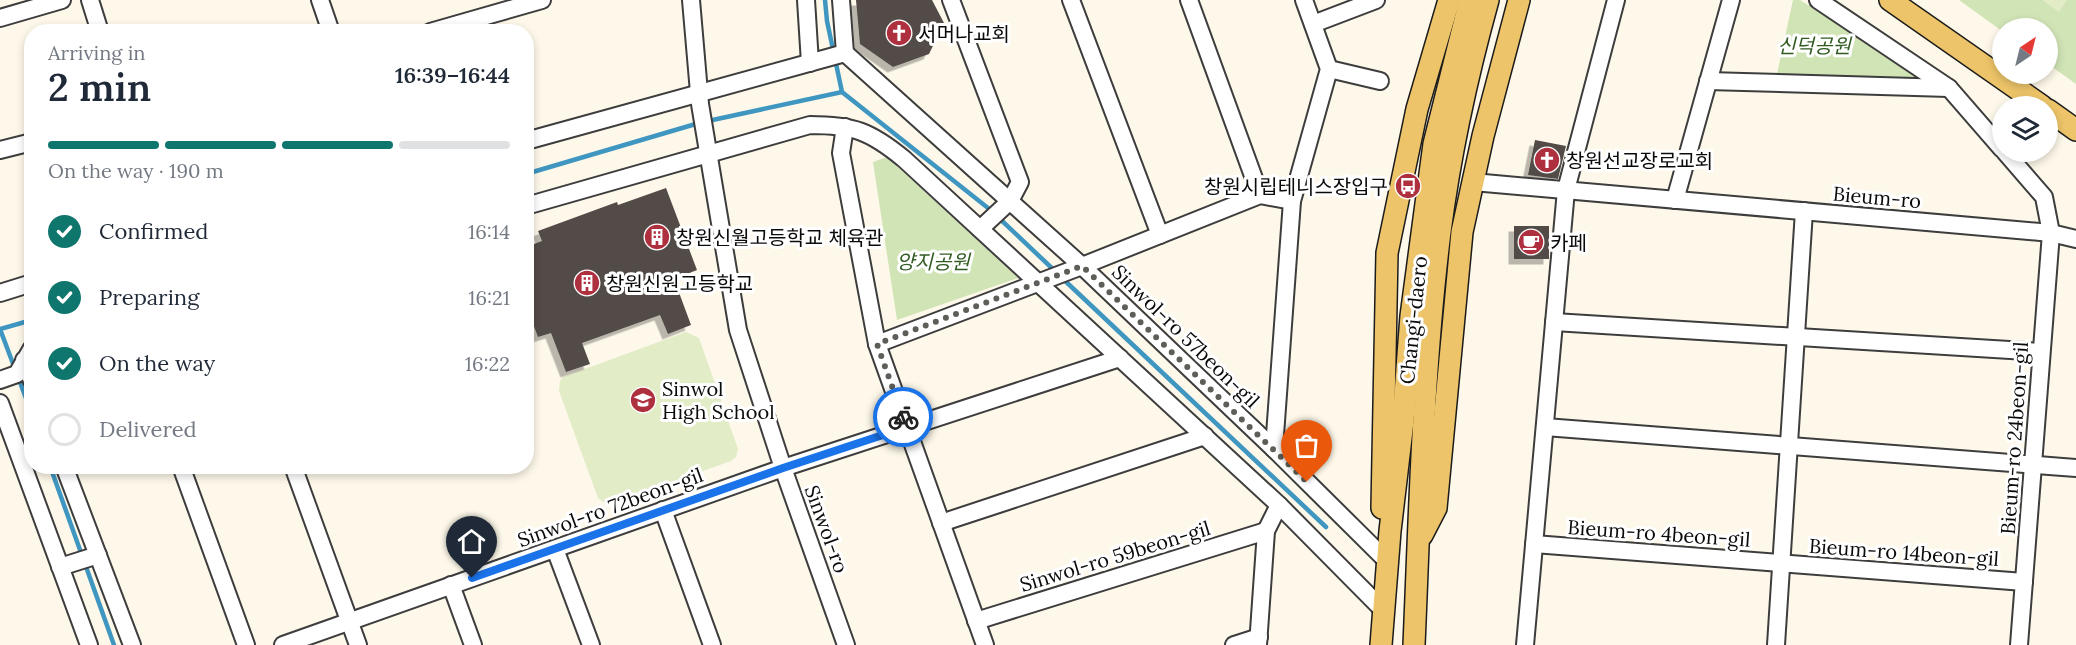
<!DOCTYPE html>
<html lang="en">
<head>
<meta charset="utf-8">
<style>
  :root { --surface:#fff; --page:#f6f6f7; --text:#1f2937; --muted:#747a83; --line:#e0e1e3; --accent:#0f766e }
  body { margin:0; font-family:Lora,"Noto Sans KR",serif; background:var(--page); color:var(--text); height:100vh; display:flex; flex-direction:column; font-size:22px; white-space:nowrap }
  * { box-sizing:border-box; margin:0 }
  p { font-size:20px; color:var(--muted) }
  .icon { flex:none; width:33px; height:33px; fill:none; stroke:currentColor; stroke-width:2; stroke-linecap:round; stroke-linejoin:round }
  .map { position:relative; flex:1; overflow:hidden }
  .details { position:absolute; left:24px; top:24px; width:510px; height:450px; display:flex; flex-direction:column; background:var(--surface); border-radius:24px; box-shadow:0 3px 9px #0003 }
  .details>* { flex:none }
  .needle { width:39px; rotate:35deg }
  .buttons { position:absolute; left:1992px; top:18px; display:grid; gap:12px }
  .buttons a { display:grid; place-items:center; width:66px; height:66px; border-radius:50%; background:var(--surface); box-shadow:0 3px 9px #0003; font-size:30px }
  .pin { position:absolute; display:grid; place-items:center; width:51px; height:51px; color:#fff; margin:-62px -26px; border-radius:50% 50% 50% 0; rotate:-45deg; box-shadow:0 0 6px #0007 }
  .pin .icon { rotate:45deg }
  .courier { position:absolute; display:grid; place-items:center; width:60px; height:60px; margin:-30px; border:4px solid #1a73e8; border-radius:50%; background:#fff; color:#222; box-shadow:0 2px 8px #0007 }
  .head em { font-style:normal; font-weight:600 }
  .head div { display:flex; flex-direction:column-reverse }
  .head { display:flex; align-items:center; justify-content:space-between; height:102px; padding:0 24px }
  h1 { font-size:39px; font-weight:600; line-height:45px }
  .bar { display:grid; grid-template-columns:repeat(4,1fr); gap:9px 6px; align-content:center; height:72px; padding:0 24px }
  .bar i { height:8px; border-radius:4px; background:var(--line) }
  .bar .on { background:var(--accent) }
  .bar p { grid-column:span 4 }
  ol { padding:0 24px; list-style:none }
  li { display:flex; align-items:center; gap:18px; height:66px }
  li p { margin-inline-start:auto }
  li .icon { padding:6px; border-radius:50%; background:var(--accent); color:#fff; stroke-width:4 }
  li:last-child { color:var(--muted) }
  li i { width:33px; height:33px; border:3px solid var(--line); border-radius:50% }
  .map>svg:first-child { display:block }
</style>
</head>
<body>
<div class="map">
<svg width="2076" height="645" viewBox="0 0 2076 645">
  <defs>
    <filter id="shadow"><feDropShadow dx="-5.5" dy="5.5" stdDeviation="0" flood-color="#0004"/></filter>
  </defs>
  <rect width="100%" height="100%" fill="#fdf8e9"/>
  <g fill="#d1e4b6">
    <path d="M1793 0H1800L1928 80 1777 74Z"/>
    <path d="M1959 0H2076V84L2048 64V28H2002V31Z"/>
    <path d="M887 157 1018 278 897 320 873 162Z"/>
  </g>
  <g fill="#e2ecc7">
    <path d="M2042 0H2067L2059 12Z"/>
    <path d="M686 332 699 338 738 449 736 457 731 461 613 503 603 502 598 498 559 391 560 381 563 377Z"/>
  </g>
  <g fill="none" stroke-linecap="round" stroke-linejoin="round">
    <g stroke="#3f96c1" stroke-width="4.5">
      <path d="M825 0 827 21 842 92"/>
      <path d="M708 121 842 92 993 212"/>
      <path d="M526 174 699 123"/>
      <path d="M999 218 1056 272"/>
      <path d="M1062 278 1326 527"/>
      <path d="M0 329 15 369"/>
      <path d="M0 329 32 320"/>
      <path d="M18 377 32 414"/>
      <path d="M50 466 114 645"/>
    </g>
  </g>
  <g fill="#524b47" filter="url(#shadow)">
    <path d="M856 0H932L944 23 929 54 893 67 860 44Z"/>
    <path d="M1535 140 1566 146 1558 179 1528 175Z"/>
    <path d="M666 188 697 270 674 279 691 325 668 334 660 315 582 343 590 364 566 372 551 333 538 337 526 305V247L542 241 538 231 617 202 618 205Z"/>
    <rect x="1514" y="226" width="35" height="33"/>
  </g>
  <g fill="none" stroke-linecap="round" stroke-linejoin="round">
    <g stroke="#3d3d3d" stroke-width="20">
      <g id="minor">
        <path d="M90 0 100 32"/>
        <path d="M320 0 331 32"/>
        <path d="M691 0 700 104 738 330 783 468 846 645"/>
        <path d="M806 0 810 63"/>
        <path d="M841 0 845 53"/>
        <path d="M951 0 1020 182 1010 201 980 229"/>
        <path d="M1071 0 1160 235"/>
        <path d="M1189 0 1260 195"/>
        <path d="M1818 0 1949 88 2002 149"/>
        <path d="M0 18 62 0"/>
        <path d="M1313 24 1376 0"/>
        <path d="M430 32 542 0"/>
        <path d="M1329 69 1380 81"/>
        <path d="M1708 81 1949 88"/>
        <path d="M845 127 841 153 877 344 985 645"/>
        <path d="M526 141 845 53 1082 266 1274 449 1389 563"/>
        <path d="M0 150 32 142"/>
        <path d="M2005 152 2044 197 2051 233 2019 645"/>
        <path d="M1473 182 2051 233 2076 239"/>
        <path d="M1675 200 1731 0"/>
        <path d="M526 206 810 125C853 125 870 131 904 159L1279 505 1384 611"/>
        <path d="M0 293 32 283"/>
        <path d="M1554 322 2041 352"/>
        <path d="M877 344 1082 266 1260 195 1292 201"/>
        <path d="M24 360 32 381"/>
        <path d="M0 380 17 374 32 348"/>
        <path d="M0 403 89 645"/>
        <path d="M1545 427 2076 468"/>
        <path d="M1274 449 1292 201 1329 69 1304 0"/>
        <path d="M64 466 132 645"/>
        <path d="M181 466 246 645"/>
        <path d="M293 466 358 645"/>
        <path d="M663 510 712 645"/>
        <path d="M941 523 1205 436"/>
        <path d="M1534 544 2024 582"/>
        <path d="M555 549 591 645"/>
        <path d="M60 567 98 555"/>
        <path d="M451 585 473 645"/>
        <path d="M976 621 1266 531"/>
        <path d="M283 645 783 468 1120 358"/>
        <path d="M1234 645 1259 637"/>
        <path d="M1258 645 1266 531 1279 505"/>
        <path d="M1525 645 1566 190 1616 0"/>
        <path d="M1776 645 1804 211"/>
      </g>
    </g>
    <g stroke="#1b1b1b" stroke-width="24">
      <g id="major">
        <path d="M1890 0 2042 106"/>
        <path d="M2048 110 2076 130"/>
        <path d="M1382 508 1387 253 1417 109 1449 0"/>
        <path d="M1422 535 1436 508 1462 232 1483 136 1519 0"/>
        <path d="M1381 645 1390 531 1403 421 1411 316 1434 144 1470 0"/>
        <path d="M1414 645C1420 507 1423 368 1440 232 1450 154 1467 76 1488 0"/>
      </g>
    </g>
    <use href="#minor" stroke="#fff" stroke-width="16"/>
    <use href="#major" stroke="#edc469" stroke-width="21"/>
  </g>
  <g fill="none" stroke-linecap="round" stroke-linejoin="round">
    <path stroke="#5f5d58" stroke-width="6" stroke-dasharray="0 10.8" d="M903 417 877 344 1082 266 1307 482"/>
    <path stroke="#1a73e8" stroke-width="8" d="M472 578 783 468 907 427 903 417"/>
  </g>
  <defs>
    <g id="church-disc" transform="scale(1.35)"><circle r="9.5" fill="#ae2f3d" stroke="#fff"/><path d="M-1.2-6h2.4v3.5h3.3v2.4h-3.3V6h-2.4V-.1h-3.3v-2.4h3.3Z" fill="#fff"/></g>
    <g id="bus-disc" transform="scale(1.35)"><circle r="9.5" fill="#ae2f3d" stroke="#fff"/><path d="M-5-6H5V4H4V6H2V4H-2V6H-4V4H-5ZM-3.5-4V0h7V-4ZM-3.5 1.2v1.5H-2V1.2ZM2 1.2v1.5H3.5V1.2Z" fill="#fff"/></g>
    <g id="building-disc" transform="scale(1.35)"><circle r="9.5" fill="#ae2f3d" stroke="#fff"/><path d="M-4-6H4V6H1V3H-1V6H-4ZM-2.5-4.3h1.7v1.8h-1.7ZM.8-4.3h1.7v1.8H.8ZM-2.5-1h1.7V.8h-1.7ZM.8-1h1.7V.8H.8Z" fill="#fff"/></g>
    <g id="cafe-disc" transform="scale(1.35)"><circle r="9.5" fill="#ae2f3d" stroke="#fff"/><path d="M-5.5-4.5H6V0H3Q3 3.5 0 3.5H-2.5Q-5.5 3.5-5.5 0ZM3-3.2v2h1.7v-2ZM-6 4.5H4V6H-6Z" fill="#fff"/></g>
    <g id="school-disc" transform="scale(1.35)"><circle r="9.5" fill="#ae2f3d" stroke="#fff"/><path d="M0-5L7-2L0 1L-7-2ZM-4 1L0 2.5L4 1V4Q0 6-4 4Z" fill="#fff"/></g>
  </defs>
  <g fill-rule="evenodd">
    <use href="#church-disc" x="899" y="33"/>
    <use href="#church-disc" x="1547" y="160"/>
    <use href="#bus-disc" x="1408" y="186"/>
    <use href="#building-disc" x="657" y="237"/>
    <use href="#cafe-disc" x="1531" y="242"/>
    <use href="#building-disc" x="587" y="283"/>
    <use href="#school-disc" x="643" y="400"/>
  </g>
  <g text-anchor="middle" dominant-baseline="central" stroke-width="6" stroke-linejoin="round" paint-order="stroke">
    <g font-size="20" fill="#0a0a0a" stroke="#fff" text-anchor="start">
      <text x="918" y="33">서머나교회</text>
      <text x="1566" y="160">창원선교장로교회</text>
      <text x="1388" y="186" text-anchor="end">창원시립테니스장입구</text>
      <text x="676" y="237">창원신월고등학교 체육관</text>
      <text x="1550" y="242">카페</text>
      <text x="606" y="283">창원신원고등학교</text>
      <text x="662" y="388">Sinwol<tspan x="662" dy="23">High School</tspan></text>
    </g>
    <g font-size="20" font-style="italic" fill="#315b21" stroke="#fff">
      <text x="1814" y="45">신덕공원</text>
      <text x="933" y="261">양지공원</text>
    </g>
    <g font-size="20" fill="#0a0a0a" stroke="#fff">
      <text transform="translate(1877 197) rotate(5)">Bieum-ro</text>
      <text transform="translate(1413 320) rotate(-84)">Changi-daero</text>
      <text transform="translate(1186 336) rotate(44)">Sinwol-ro 57beon-gil</text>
      <text transform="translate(2014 438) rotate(-86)">Bieum-ro 24beon-gil</text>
      <text transform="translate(610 507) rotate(-20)">Sinwol-ro 72beon-gil</text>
      <text transform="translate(827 529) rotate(70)">Sinwol-ro</text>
      <text transform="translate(1659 533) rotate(4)">Bieum-ro 4beon-gil</text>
      <text transform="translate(1904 552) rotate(4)">Bieum-ro 14beon-gil</text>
      <text transform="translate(1115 556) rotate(-17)">Sinwol-ro 59beon-gil</text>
    </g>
  </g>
</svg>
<div class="buttons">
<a><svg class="needle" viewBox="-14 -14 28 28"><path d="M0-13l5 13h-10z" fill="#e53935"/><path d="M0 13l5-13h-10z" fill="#747a83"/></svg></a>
<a><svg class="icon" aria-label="layers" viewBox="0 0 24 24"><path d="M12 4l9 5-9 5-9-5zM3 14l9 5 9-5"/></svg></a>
</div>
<div class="pin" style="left:1307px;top:482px;background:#ea580c"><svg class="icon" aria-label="bag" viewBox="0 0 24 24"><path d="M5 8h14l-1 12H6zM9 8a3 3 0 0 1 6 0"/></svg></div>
<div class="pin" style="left:472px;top:578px;background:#1f2937"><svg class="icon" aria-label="home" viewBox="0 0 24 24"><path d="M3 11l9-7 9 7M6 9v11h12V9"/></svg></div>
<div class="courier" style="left:903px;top:417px"><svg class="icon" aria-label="bike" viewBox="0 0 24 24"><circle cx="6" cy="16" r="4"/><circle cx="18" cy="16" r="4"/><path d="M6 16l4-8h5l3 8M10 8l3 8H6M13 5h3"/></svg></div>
<section class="details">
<div class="head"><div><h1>2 min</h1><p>Arriving in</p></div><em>16:39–16:44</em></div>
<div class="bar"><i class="on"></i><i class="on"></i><i class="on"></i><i></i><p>On the way · 190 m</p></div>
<ol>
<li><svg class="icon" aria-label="check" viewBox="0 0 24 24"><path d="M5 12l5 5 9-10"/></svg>Confirmed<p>16:14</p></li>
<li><svg class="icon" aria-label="check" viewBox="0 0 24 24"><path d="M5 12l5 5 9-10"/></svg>Preparing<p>16:21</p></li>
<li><svg class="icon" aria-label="check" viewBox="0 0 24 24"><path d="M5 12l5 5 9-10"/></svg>On the way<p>16:22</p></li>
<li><i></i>Delivered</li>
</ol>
</section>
</div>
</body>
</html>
